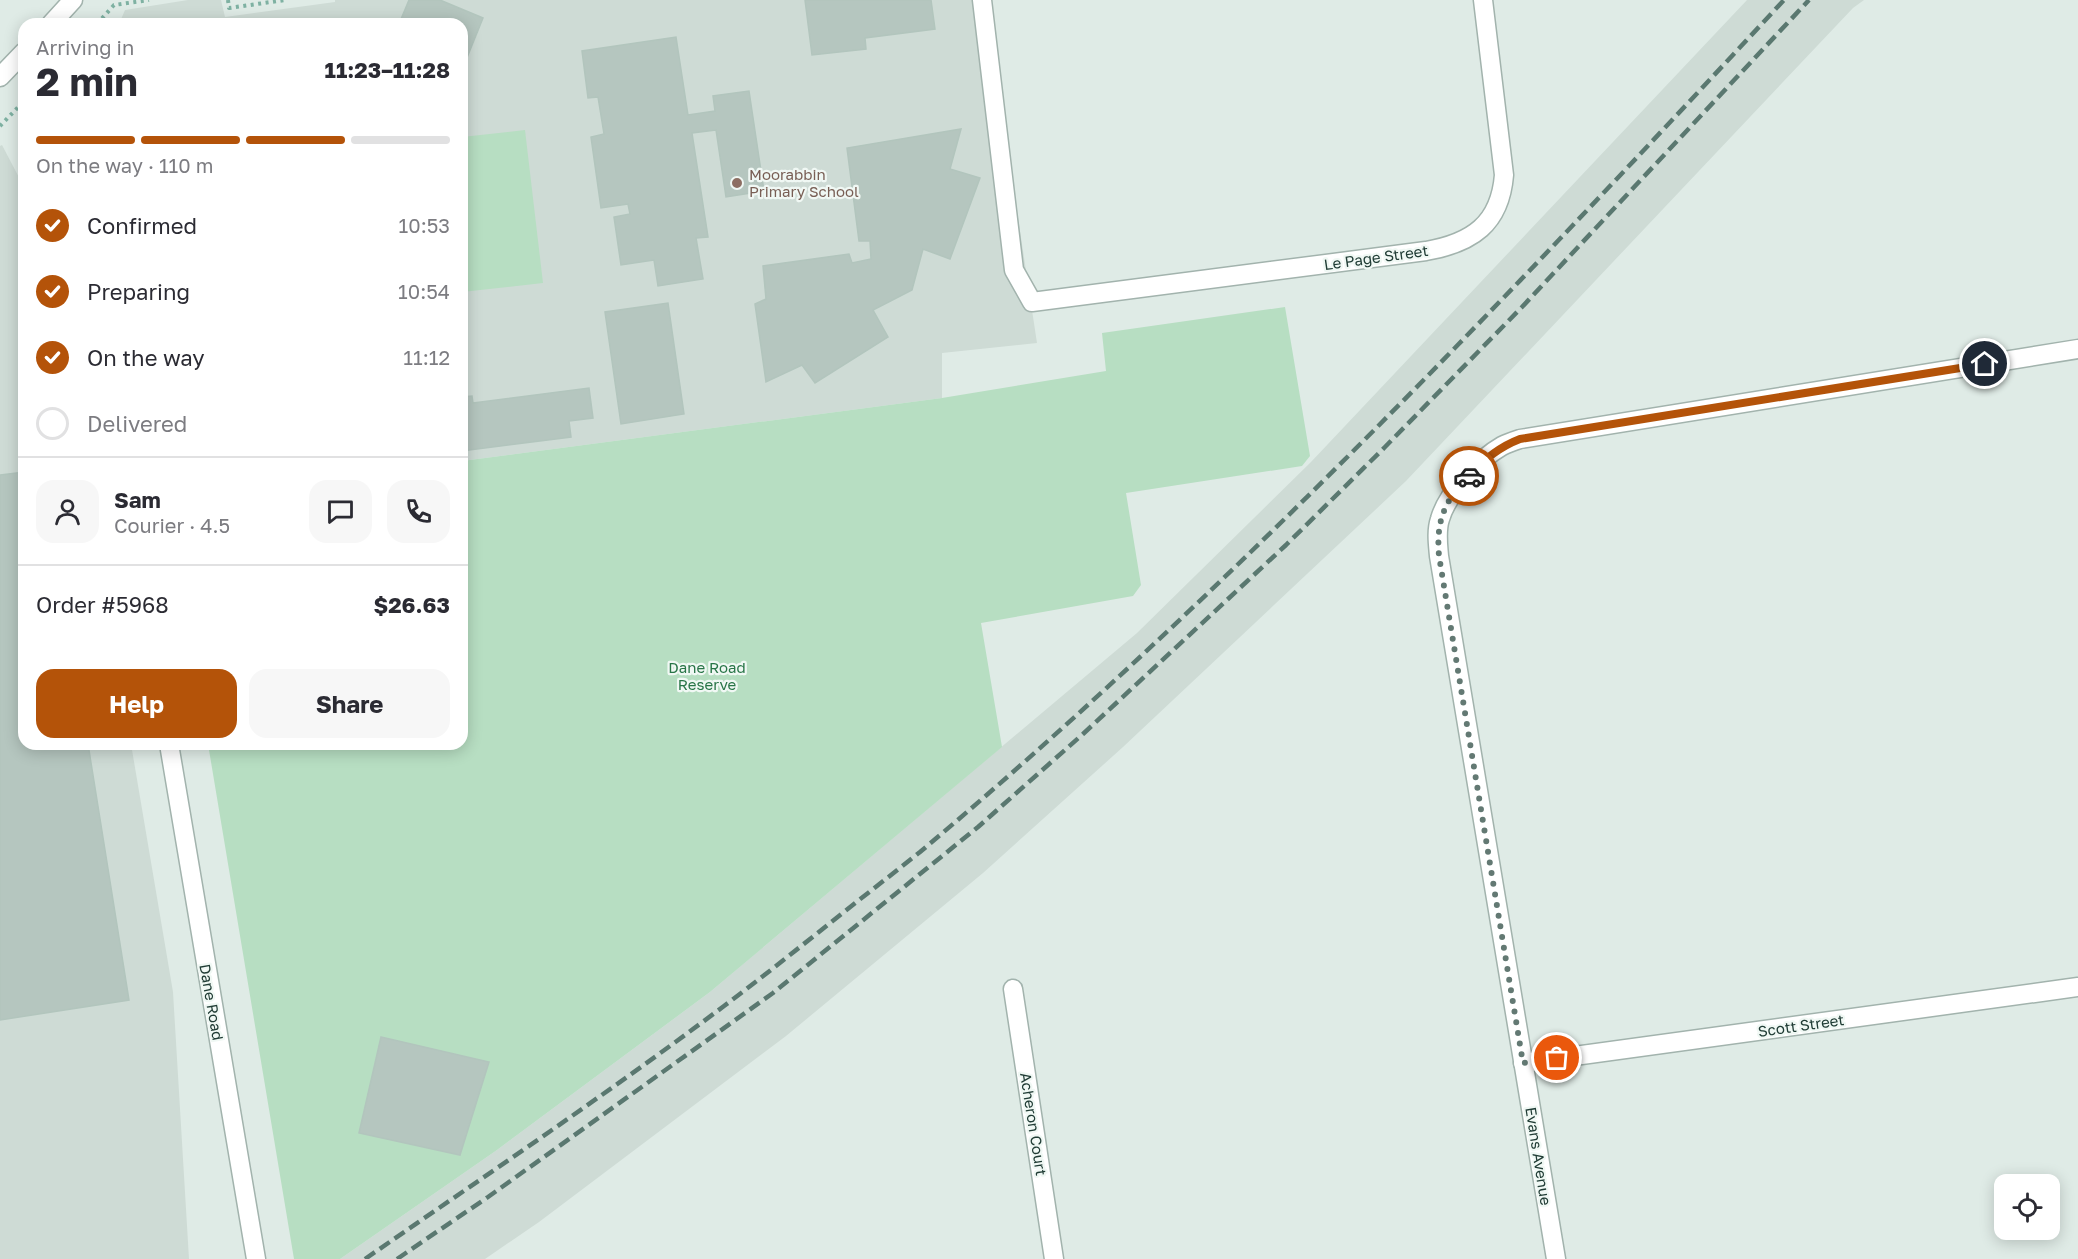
<!DOCTYPE html>
<html lang="en">
<head>
<meta charset="utf-8">
<style>
  :root { --surface:#fff; --page:#f7f7f7; --text:#2b2b33; --muted:#7c7c81; --line:#e1e1e2; --accent:#b45309 }
  body { margin:0; font-family:"Golos Text",sans-serif; background:var(--page); color:var(--text); height:100vh; display:flex; flex-direction:column; font-size:22px; white-space:nowrap }
  * { box-sizing:border-box; margin:0 }
  p { font-size:20px; color:var(--muted) }
  .icon { flex:none; width:33px; height:33px; fill:none; stroke:currentColor; stroke-width:2; stroke-linecap:round; stroke-linejoin:round }
  .map { position:relative; flex:1; overflow:hidden }
  .details { position:absolute; left:18px; top:18px; width:450px; height:732px; display:flex; flex-direction:column; background:var(--surface); border-radius:18px; box-shadow:0 3px 15px #0003 }
  .details>* { flex:none }
  .tools { position:absolute; left:1994px; top:1174px; display:grid; gap:12px }
  .tools a { display:grid; place-items:center; width:66px; height:66px; border-radius:12px; background:var(--surface); box-shadow:0 3px 15px #0003; font-size:30px }
  .pin { position:absolute; display:grid; place-items:center; width:51px; height:51px; color:#fff; margin:-26px; border:3px solid #fff; border-radius:50%; box-shadow:0 2px 6px #0007 }
  .courier { position:absolute; display:grid; place-items:center; width:60px; height:60px; margin:-30px; border:4px solid #b45309; border-radius:50%; background:#fff; color:#222; box-shadow:0 2px 8px #0007 }
  .overview em { font-style:normal; font-weight:700 }
  .overview div { display:flex; flex-direction:column-reverse }
  .overview { display:flex; align-items:center; justify-content:space-between; height:102px; padding:0 18px }
  h1 { font-size:39px; font-weight:700; line-height:45px }
  .bar { display:grid; grid-template-columns:repeat(4,1fr); gap:9px 6px; align-content:center; height:72px; padding:0 18px }
  .bar i { height:8px; border-radius:4px; background:var(--line) }
  .bar .active { background:var(--accent) }
  .bar p { grid-column:span 4 }
  .line { display:flex; align-items:center; gap:15px; padding:0 18px; border-top:2px solid var(--line) }
  .line div { flex:1 }
  .round { display:grid; place-items:center; flex:none; width:63px; height:63px; border-radius:18px; background:var(--page) }
  ol { padding:0 18px; list-style:none }
  li { display:flex; align-items:center; gap:18px; height:66px }
  li p { margin-inline-start:auto }
  li .icon { padding:6px; border-radius:50%; background:var(--accent); color:#fff; stroke-width:4 }
  li:last-child { color:var(--muted) }
  li i { width:33px; height:33px; border:3px solid var(--line); border-radius:50% }
  .action { display:flex; gap:12px; margin-top:auto; padding:12px 18px }
  .action a { flex:1; height:69px; border-radius:18px; background:var(--accent); color:#fff; font-size:24px; font-weight:700; line-height:69px; text-align:center }
  .action a+a { background:var(--page); color:var(--text) }
  .map>svg:first-child { display:block }
</style>
</head>
<body>
<div class="map">
<svg width="2078" height="1259" viewBox="0 0 2078 1259">
  <rect width="100%" height="100%" fill="#dfebe6"/>
  <g fill="#cedbd5">
    <path d="M188 0H221L225 17 335 2V0H985L1037 343 942 353V398L462 461V24H119L125 10Z"/>
    <path d="M1747 0H1864L1853 8 1406 481 1123 747 983 873 786 1036 539 1222 485 1259H340L497 1150 710 992 1137 633 1311 462Z"/>
    <path d="M2 145 24 187V744H131L173 992 189 1259H0V146Z"/>
  </g>
  <g fill="#b7dec2">
    <path d="M525 130 543 283 462 292V137Z"/>
    <path d="M1285 307 1310 456 1302 466 1126 493 1141 585 1133 596 981 623 1002 747 710 992 497 1150 340 1259H294L208 744H462V461L942 398 1106 371 1102 333Z"/>
  </g>
  <g fill="#b5c6bf" stroke="#b2c5bd" stroke-width="1.5">
    <path d="M409 0H440L483 18 462 70V24H399Z"/>
    <path d="M805 0H931L935 29 865 38 866 49 812 55Z"/>
    <path d="M676 37 688 115 715 111 713 96 749 91 764 191 726 197 716 130 692 133 708 237 696 238 703 279 658 286 654 260 621 265 614 217 630 214 628 204 601 208 591 137 604 134 598 97 588 98 582 51Z"/>
    <path d="M961 129 950 169 980 178 950 259 923 249 912 290 873 310 888 337 815 383 802 365 766 382 755 304 766 299 763 266 849 254 852 263 871 259 870 241H859L847 148Z"/>
    <path d="M668 303 684 414 621 424 605 312Z"/>
    <path d="M589 388 593 418 569 421 571 437 462 451V397L472 396 473 403Z"/>
    <path d="M24 472V744H88L129 1000 0 1020V475Z"/>
    <path d="M381 1037 489 1062 460 1155 359 1133Z"/>
  </g>
  <g fill="none" stroke-linecap="round" stroke-linejoin="round">
    <g stroke="#a2b3ad" stroke-width="21">
      <g id="minor">
        <path d="M982 0 1014 270 1032 302 1426 251C1472 243 1500 224 1504 175L1483 0"/>
        <path d="M51 24 73 0"/>
        <path d="M0 77 24 52"/>
        <path d="M169 744 256 1259"/>
        <path d="M1013 989 1054 1259"/>
        <path d="M1523 1063 2078 987"/>
        <path d="M1556 1259 1439 556C1438 544 1436 531 1440 519 1447 494 1479 459 1502 446 1508 443 1514 441 1520 439L2078 349"/>
      </g>
    </g>
    <g stroke="#7eb1a2" stroke-width="4" stroke-dasharray="3 4.5" stroke-linecap="butt">
      <path d="M228 0 229 8 285 0"/>
      <path d="M97 24 114 5 149 0"/>
      <path d="M0 126 24 101"/>
    </g>
    <use href="#minor" stroke="#fff" stroke-width="18"/>
    <g stroke="#5a7870" stroke-width="4.5" stroke-dasharray="12 6" stroke-linecap="butt">
      <path d="M365 1259C485 1176 607 1094 724 1006 760 979 795 951 830 923 860 899 890 876 920 852 1229 592 1509 296 1784 0"/>
      <path d="M397 1259 488 1197 773 993 978 827 1083 734 1286 545 1385 447 1522 307 1809 0"/>
    </g>
  </g>
  <g fill="none" stroke-linecap="round" stroke-linejoin="round">
    <path stroke="#637973" stroke-width="6" stroke-dasharray="0 10.8" d="M1469 476C1444 501 1436 521 1439 556L1523 1063 1557 1058"/>
    <path stroke="#b45309" stroke-width="8" d="M1469 476C1484 459 1499 447 1520 439L1985 364"/>
  </g>
  <circle fill="#8d6e63" stroke="#f0f8f4" stroke-width="2" cx="737" cy="183" r="6"/>
  <g text-anchor="middle" dominant-baseline="central" stroke-width="4.5" stroke-linejoin="round" paint-order="stroke">
    <g font-size="15" fill="#785e54" stroke="#f0f8f4" text-anchor="start">
      <text x="749" y="174">Moorabbin<tspan x="749" dy="17">Primary School</tspan></text>
    </g>
    <g font-size="15" fill="#203c35" stroke="#f0f8f4">
      <text transform="translate(1376 257) rotate(-8)">Le Page Street</text>
      <text transform="translate(212 1002) rotate(80)">Dane Road</text>
      <text transform="translate(1801 1025) rotate(-8)">Scott Street</text>
      <text transform="translate(1034 1124) rotate(81)">Acheron Court</text>
      <text transform="translate(1539 1156) rotate(81)">Evans Avenue</text>
    </g>
    <g font-size="15" fill="#287547" stroke="#f0f8f4">
      <text x="707" y="667">Dane Road<tspan x="707" dy="17">Reserve</tspan></text>
    </g>
  </g>
</svg>
<div class="tools">
<a><svg class="icon" aria-label="locate" viewBox="0 0 24 24"><circle cx="12" cy="12" r="6"/><path d="M12 2v4M12 18v4M2 12h4M18 12h4"/></svg></a>
</div>
<div class="pin" style="left:1557px;top:1058px;background:#ea580c"><svg class="icon" aria-label="bag" viewBox="0 0 24 24"><path d="M5 8h14l-1 12H6zM9 8a3 3 0 0 1 6 0"/></svg></div>
<div class="pin" style="left:1985px;top:364px;background:#1f2937"><svg class="icon" aria-label="home" viewBox="0 0 24 24"><path d="M3 11l9-7 9 7M6 9v11h12V9"/></svg></div>
<div class="courier" style="left:1469px;top:476px"><svg class="icon" aria-label="car" viewBox="0 0 24 24"><path d="M5 17H2v-5l4-1 3-4h7l3 4 3 1v5h-3M9 17h6M6 11h13"/><circle cx="7" cy="17" r="2"/><circle cx="17" cy="17" r="2"/></svg></div>
<section class="details">
<div class="overview"><div><h1>2 min</h1><p>Arriving in</p></div><em>11:23–11:28</em></div>
<div class="bar"><i class="active"></i><i class="active"></i><i class="active"></i><i></i><p>On the way · 110 m</p></div>
<ol>
<li><svg class="icon" aria-label="check" viewBox="0 0 24 24"><path d="M5 12l5 5 9-10"/></svg>Confirmed<p>10:53</p></li>
<li><svg class="icon" aria-label="check" viewBox="0 0 24 24"><path d="M5 12l5 5 9-10"/></svg>Preparing<p>10:54</p></li>
<li><svg class="icon" aria-label="check" viewBox="0 0 24 24"><path d="M5 12l5 5 9-10"/></svg>On the way<p>11:12</p></li>
<li><i></i>Delivered</li>
</ol>
<div class="line" style="height:108px"><a class="round"><svg class="icon" aria-label="person" viewBox="0 0 24 24"><circle cx="12" cy="8" r="4"/><path d="M4 21q1-7 8-7t8 7"/></svg></a><div><b>Sam</b><p>Courier · 4.5</p></div><a class="round"><svg class="icon" aria-label="chat" viewBox="0 0 24 24"><path d="M4 5h16v11H9l-5 4z"/></svg></a><a class="round"><svg class="icon" aria-label="phone" viewBox="0 0 24 24"><path d="M5 4h4l2 5-3 2q2 4 5 5l2-3 5 2v4C11 20 4 13 5 4z"/></svg></a></div>
<div class="line" style="height:78px"><div>Order #5968</div><b>$26.63</b></div>
<div class="action"><a>Help</a><a>Share</a></div>
</section>
</div>
</body>
</html>
